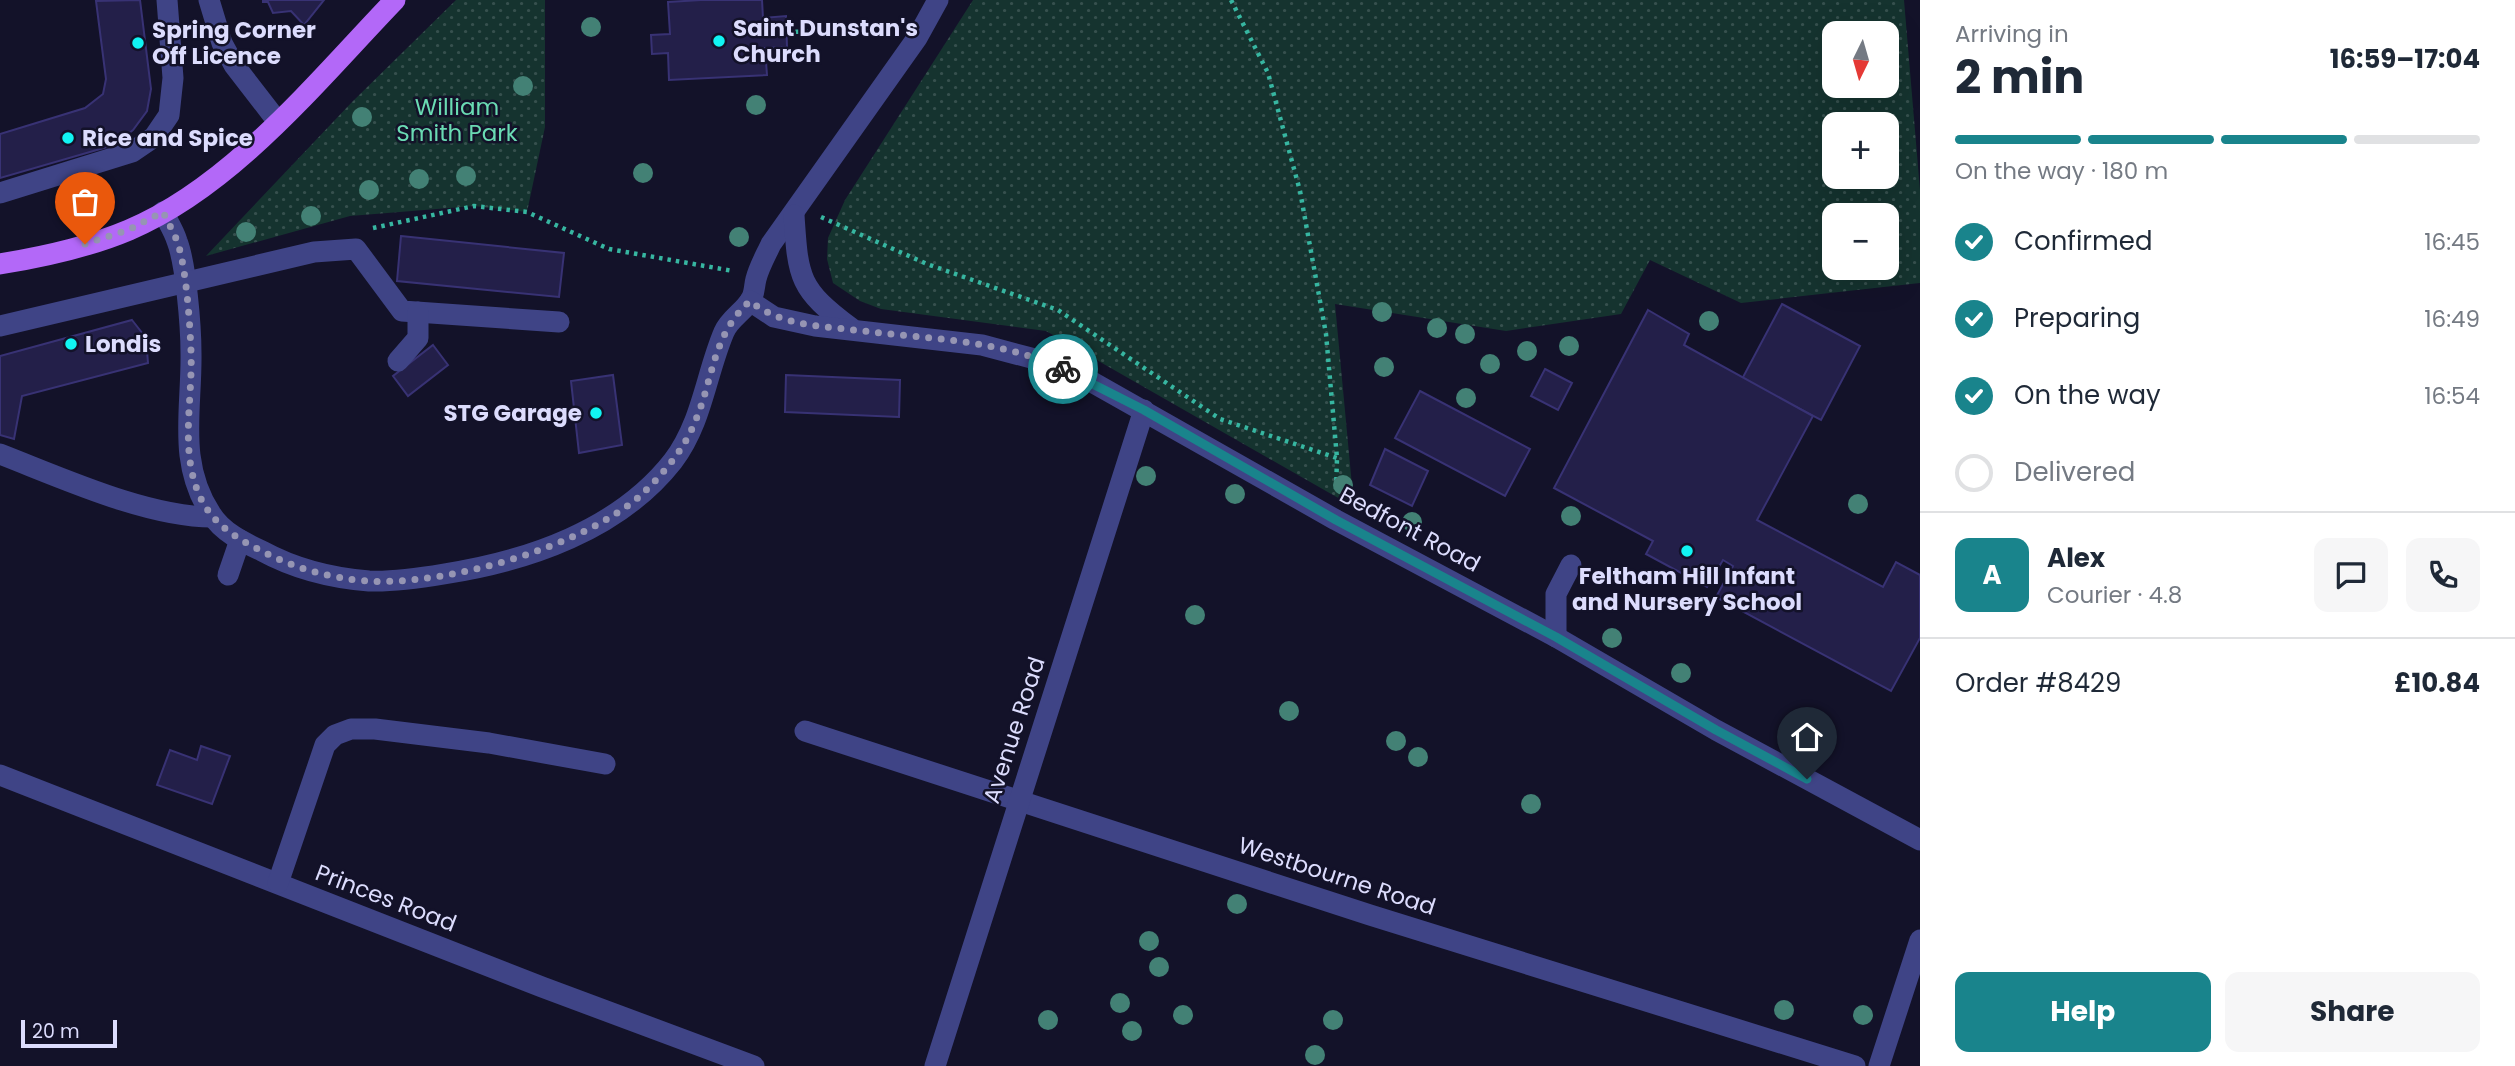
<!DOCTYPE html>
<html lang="en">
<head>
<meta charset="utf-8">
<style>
  :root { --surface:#fff; --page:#f6f6f7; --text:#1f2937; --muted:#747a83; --line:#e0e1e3; --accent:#19848c }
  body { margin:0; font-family:Poppins,sans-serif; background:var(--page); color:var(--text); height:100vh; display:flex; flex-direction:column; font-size:26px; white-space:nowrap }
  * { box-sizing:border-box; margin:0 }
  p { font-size:23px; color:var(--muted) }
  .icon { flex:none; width:38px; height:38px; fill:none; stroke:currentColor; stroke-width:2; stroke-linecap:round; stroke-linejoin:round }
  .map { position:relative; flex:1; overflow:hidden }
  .details { display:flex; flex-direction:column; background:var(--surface); width:595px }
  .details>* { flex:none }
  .needle { width:46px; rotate:185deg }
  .tools { position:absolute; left:1822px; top:21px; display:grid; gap:14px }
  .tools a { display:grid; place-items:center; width:77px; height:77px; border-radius:14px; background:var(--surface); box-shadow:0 7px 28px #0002; font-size:35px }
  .scale { position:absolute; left:21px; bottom:18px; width:96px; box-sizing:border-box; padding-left:7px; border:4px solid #dcdcfd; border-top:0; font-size:19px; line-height:24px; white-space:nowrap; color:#dcdcfd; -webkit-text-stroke:5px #131229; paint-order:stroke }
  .pin { position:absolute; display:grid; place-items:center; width:60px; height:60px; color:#fff; margin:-72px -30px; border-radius:50% 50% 50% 0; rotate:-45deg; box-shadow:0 0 7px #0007 }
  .pin .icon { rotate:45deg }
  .courier { position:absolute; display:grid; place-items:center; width:70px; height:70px; margin:-35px; border:5px solid #19848c; border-radius:50%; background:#fff; color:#222; box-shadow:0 2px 9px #0007 }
  .headline em { font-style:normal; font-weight:700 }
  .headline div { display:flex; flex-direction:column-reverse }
  .headline { display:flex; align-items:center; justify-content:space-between; height:119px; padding:0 35px }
  h1 { font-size:46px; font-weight:700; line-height:52px }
  .bar { display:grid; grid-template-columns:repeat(4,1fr); gap:10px 7px; align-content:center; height:84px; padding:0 35px }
  .bar i { height:9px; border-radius:5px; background:var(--line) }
  .bar .selected { background:var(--accent) }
  .bar p { grid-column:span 4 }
  .line { display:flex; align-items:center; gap:18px; padding:0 35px; border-top:2px solid var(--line) }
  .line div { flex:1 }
  .round { display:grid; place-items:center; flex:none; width:74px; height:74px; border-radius:14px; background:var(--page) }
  ol { padding:0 35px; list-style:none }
  li { display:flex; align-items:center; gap:21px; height:77px }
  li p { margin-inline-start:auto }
  li .icon { padding:7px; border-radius:50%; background:var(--accent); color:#fff; stroke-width:4 }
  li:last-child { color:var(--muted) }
  li i { width:38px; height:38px; border:4px solid var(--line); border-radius:50% }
  .button { display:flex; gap:14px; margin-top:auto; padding:14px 35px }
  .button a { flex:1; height:80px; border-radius:14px; background:var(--accent); color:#fff; font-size:28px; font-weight:700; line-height:80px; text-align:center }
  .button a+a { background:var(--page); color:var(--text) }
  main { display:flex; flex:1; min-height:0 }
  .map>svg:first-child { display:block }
</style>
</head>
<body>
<main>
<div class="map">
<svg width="1920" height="1066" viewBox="0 0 1920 1066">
  <defs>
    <pattern id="park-dots" width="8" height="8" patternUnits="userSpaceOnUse" patternTransform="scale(1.75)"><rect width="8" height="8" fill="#15332f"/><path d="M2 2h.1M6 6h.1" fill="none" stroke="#36504e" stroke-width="1.8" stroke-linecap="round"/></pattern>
  </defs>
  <rect width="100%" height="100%" fill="#131229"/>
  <g fill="url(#park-dots)" fill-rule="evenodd">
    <path d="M456 0H545V127L527 212 474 206 350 216 206 256 352 102Z"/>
    <path d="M973 0H1904L1920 190V283L1741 303 1650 260 1621 314 1506 331 1335 304 1354 507 1046 331 881 309 860 301 833 283 827 259 828 238 845 200ZM1886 33V86H1834V33ZM1886 124V177H1834V124ZM1886 215V268H1834V215Z"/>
  </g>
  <g fill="#231f49" stroke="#383274" stroke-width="2">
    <path d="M140 0 151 89 147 111 133 130 114 145 0 178V134L85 108 103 94 106 79 96 1Z"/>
    <path d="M263 0H324L304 25 291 11 273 13 268 2H263Z"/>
    <path d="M701 0H762L763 18 786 16 787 47 765 48 767 75 669 80 668 53 652 54 651 35 670 34 668 2Z"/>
    <path d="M401 236 564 253 559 297 397 281Z"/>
    <path d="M1782 304 1860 346 1821 420 1742 379Z"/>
    <path d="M1648 310 1689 334 1684 345 1813 416 1757 520 1883 587 1896 562 1920 575V638L1891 691 1716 597 1733 566 1723 560 1707 587 1646 554 1653 541 1554 488Z"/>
    <path d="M132 320 146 338 148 363 22 396 14 439 0 435V356Z"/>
    <path d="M433 345 448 365 408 396 393 376Z"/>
    <path d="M1545 369 1572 383 1558 410 1531 396Z"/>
    <path d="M613 375 622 445 579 453 571 381Z"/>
    <path d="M786 375 900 380 899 417 785 412Z"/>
    <path d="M1420 391 1530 449 1505 496 1395 438Z"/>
    <path d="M1385 449 1428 471 1412 506 1370 485Z"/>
    <path d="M201 746 230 756 212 804 157 785 170 750 197 760Z"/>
  </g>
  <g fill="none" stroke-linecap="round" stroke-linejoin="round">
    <g stroke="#37b6a1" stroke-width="4.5" stroke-dasharray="3.5 5" stroke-linecap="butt">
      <path d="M1231 0 1268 73 1300 191 1326 334 1337 458 1336 491"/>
      <path d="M787 32 887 29"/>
      <path d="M821 217 927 264 1058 310 1220 419 1337 458"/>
      <path d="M373 228 474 206 527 212 609 249 733 271"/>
    </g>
    <g stroke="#3f4486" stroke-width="21">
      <path d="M209 0 222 43 234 65 278 122"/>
      <path d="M0 193 132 152 154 137 169 115 173 78 167 0"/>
      <path d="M163 212C168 222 174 231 177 241 186 264 191 327 191 353 192 410 177 462 211 514 222 532 243 542 262 551 295 569 331 578 369 581 394 582 420 578 444 574 528 561 619 530 673 461 702 423 706 374 724 332 730 318 745 311 751 299 755 293 754 286 756 279 759 267 766 255 771 244L917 38 938 0"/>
      <path d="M794 215C798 279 799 289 851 328"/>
      <path d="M750 301 774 317 815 326 982 345 1050 363 1092 382 1336 520 1556 637 1716 730 1920 840"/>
      <path d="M0 326 314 252 356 249 402 311 559 322"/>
      <path d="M398 361 418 338V312"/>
      <path d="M0 454C62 478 147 517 212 517"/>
      <path d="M228 575 240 540"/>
      <path d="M1556 637V594L1571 565"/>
      <path d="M805 731 1370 915 1855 1066"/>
      <path d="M0 775 542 987 754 1066"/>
      <path d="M278 883 325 745 335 735 351 729H375L489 743 605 764"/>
      <path d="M935 1066 1144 410"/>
      <path d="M1879 1066 1920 940"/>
    </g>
    <path stroke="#b368f8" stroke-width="21" d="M0 264C43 257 89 247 129 230 233 186 318 80 395 0"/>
  </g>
  <g fill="#438175">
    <circle cx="591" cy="27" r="10"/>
    <circle cx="523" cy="86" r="10"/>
    <circle cx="756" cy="105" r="10"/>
    <circle cx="362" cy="117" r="10"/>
    <circle cx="643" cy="173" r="10"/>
    <circle cx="466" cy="176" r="10"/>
    <circle cx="419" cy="179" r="10"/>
    <circle cx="369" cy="190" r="10"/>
    <circle cx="311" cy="216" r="10"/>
    <circle cx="246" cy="232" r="10"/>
    <circle cx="739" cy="237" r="10"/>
    <circle cx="1382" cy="312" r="10"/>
    <circle cx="1709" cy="321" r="10"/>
    <circle cx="1437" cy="328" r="10"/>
    <circle cx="1465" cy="334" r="10"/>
    <circle cx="1569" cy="346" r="10"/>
    <circle cx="1527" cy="351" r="10"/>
    <circle cx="1490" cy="364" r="10"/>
    <circle cx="1384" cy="367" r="10"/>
    <circle cx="1466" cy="398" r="10"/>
    <circle cx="1146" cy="476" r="10"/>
    <circle cx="1343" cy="485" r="10"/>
    <circle cx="1235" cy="494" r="10"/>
    <circle cx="1858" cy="504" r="10"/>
    <circle cx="1571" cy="516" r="10"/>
    <circle cx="1412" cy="522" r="10"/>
    <circle cx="1195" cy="615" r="10"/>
    <circle cx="1612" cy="638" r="10"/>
    <circle cx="1681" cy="673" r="10"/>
    <circle cx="1289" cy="711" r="10"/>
    <circle cx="1396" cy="741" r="10"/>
    <circle cx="1418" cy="757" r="10"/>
    <circle cx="1531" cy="804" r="10"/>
    <circle cx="1237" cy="904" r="10"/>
    <circle cx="1149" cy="941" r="10"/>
    <circle cx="1159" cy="967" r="10"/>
    <circle cx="1120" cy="1003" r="10"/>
    <circle cx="1784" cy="1010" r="10"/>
    <circle cx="1183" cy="1015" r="10"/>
    <circle cx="1863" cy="1015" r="10"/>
    <circle cx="1048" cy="1020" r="10"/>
    <circle cx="1333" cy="1020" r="10"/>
    <circle cx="1132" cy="1031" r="10"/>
    <circle cx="1315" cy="1055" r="10"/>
  </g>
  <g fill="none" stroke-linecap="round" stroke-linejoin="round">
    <path stroke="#9695b3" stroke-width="7" stroke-dasharray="0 12.6" d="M85 244 128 230 163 212C168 222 173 231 177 241 186 265 190 324 191 351 193 398 180 447 198 492 209 520 232 536 258 549 293 568 328 578 368 581 445 586 583 547 641 495 662 475 683 451 694 424 714 380 711 336 750 301 782 327 824 326 863 331 930 339 1001 340 1063 369"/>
    <path stroke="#19848c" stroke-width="9" d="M1063 369 1144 410 1336 520 1556 637 1716 730 1807 779"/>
  </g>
  <g fill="#11f4f3" stroke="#131229" stroke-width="2.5">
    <circle cx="719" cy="41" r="7"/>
    <circle cx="138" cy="43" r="7"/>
    <circle cx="68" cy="138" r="7"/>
    <circle cx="71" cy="344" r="7"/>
    <circle cx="596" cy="413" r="7"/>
    <circle cx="1687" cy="551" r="7"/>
  </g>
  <g text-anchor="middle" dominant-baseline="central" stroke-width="5" stroke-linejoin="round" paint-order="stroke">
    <g font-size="23" font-weight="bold" fill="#dcdcfd" stroke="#131229" text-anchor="start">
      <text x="733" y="28">Saint Dunstan's<tspan x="733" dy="26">Church</tspan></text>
      <text x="152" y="30">Spring Corner<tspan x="152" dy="26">Off Licence</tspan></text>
      <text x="82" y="138">Rice and Spice</text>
      <text x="85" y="344">Londis</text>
      <text x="582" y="413" text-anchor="end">STG Garage</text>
      <text x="1687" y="576" text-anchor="middle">Feltham Hill Infant<tspan x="1687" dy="26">and Nursery School</tspan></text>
    </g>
    <g font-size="23" fill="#6adbb3" stroke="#131229">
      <text x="457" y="107">William<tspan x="457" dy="26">Smith Park</tspan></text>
    </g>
    <g font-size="23" fill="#dcdcfd" stroke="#131229">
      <text transform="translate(1410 529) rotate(28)">Bedfont Road</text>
      <text transform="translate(1014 730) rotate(-72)">Avenue Road</text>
      <text transform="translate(1337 876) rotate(18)">Westbourne Road</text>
      <text transform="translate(386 898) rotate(21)">Princes Road</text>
    </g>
  </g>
</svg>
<div class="tools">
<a><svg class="needle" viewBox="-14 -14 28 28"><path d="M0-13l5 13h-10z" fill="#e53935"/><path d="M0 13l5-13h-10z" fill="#747a83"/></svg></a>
<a>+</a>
<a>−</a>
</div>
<div class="scale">20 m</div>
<div class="pin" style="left:85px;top:244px;background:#ea580c"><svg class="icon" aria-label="bag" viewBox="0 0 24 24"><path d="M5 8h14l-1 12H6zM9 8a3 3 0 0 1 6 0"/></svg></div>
<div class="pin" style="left:1807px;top:779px;background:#1f2937"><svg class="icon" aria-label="home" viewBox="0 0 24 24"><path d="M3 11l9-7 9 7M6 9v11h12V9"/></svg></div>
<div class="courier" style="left:1063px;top:369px"><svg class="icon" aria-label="bike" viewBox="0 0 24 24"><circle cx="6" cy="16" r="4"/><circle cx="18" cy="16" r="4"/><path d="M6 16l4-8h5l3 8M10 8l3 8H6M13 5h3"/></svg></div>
</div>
<section class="details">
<div class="headline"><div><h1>2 min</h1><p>Arriving in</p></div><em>16:59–17:04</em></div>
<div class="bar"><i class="selected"></i><i class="selected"></i><i class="selected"></i><i></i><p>On the way · 180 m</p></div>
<ol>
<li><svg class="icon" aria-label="check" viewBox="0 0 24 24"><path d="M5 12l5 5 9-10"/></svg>Confirmed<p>16:45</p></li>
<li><svg class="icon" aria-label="check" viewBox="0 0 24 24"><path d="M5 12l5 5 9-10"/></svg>Preparing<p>16:49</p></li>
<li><svg class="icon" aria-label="check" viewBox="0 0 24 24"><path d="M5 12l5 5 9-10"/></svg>On the way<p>16:54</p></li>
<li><i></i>Delivered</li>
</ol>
<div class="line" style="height:126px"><b class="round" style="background:var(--accent);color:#fff">A</b><div><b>Alex</b><p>Courier · 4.8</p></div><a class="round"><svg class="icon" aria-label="chat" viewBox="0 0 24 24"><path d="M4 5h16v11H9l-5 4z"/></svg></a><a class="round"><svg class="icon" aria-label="phone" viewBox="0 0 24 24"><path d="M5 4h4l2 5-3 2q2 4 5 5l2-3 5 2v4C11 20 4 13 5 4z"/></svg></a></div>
<div class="line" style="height:91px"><div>Order #8429</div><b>£10.84</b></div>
<div class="button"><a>Help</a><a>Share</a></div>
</section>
</main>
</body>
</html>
